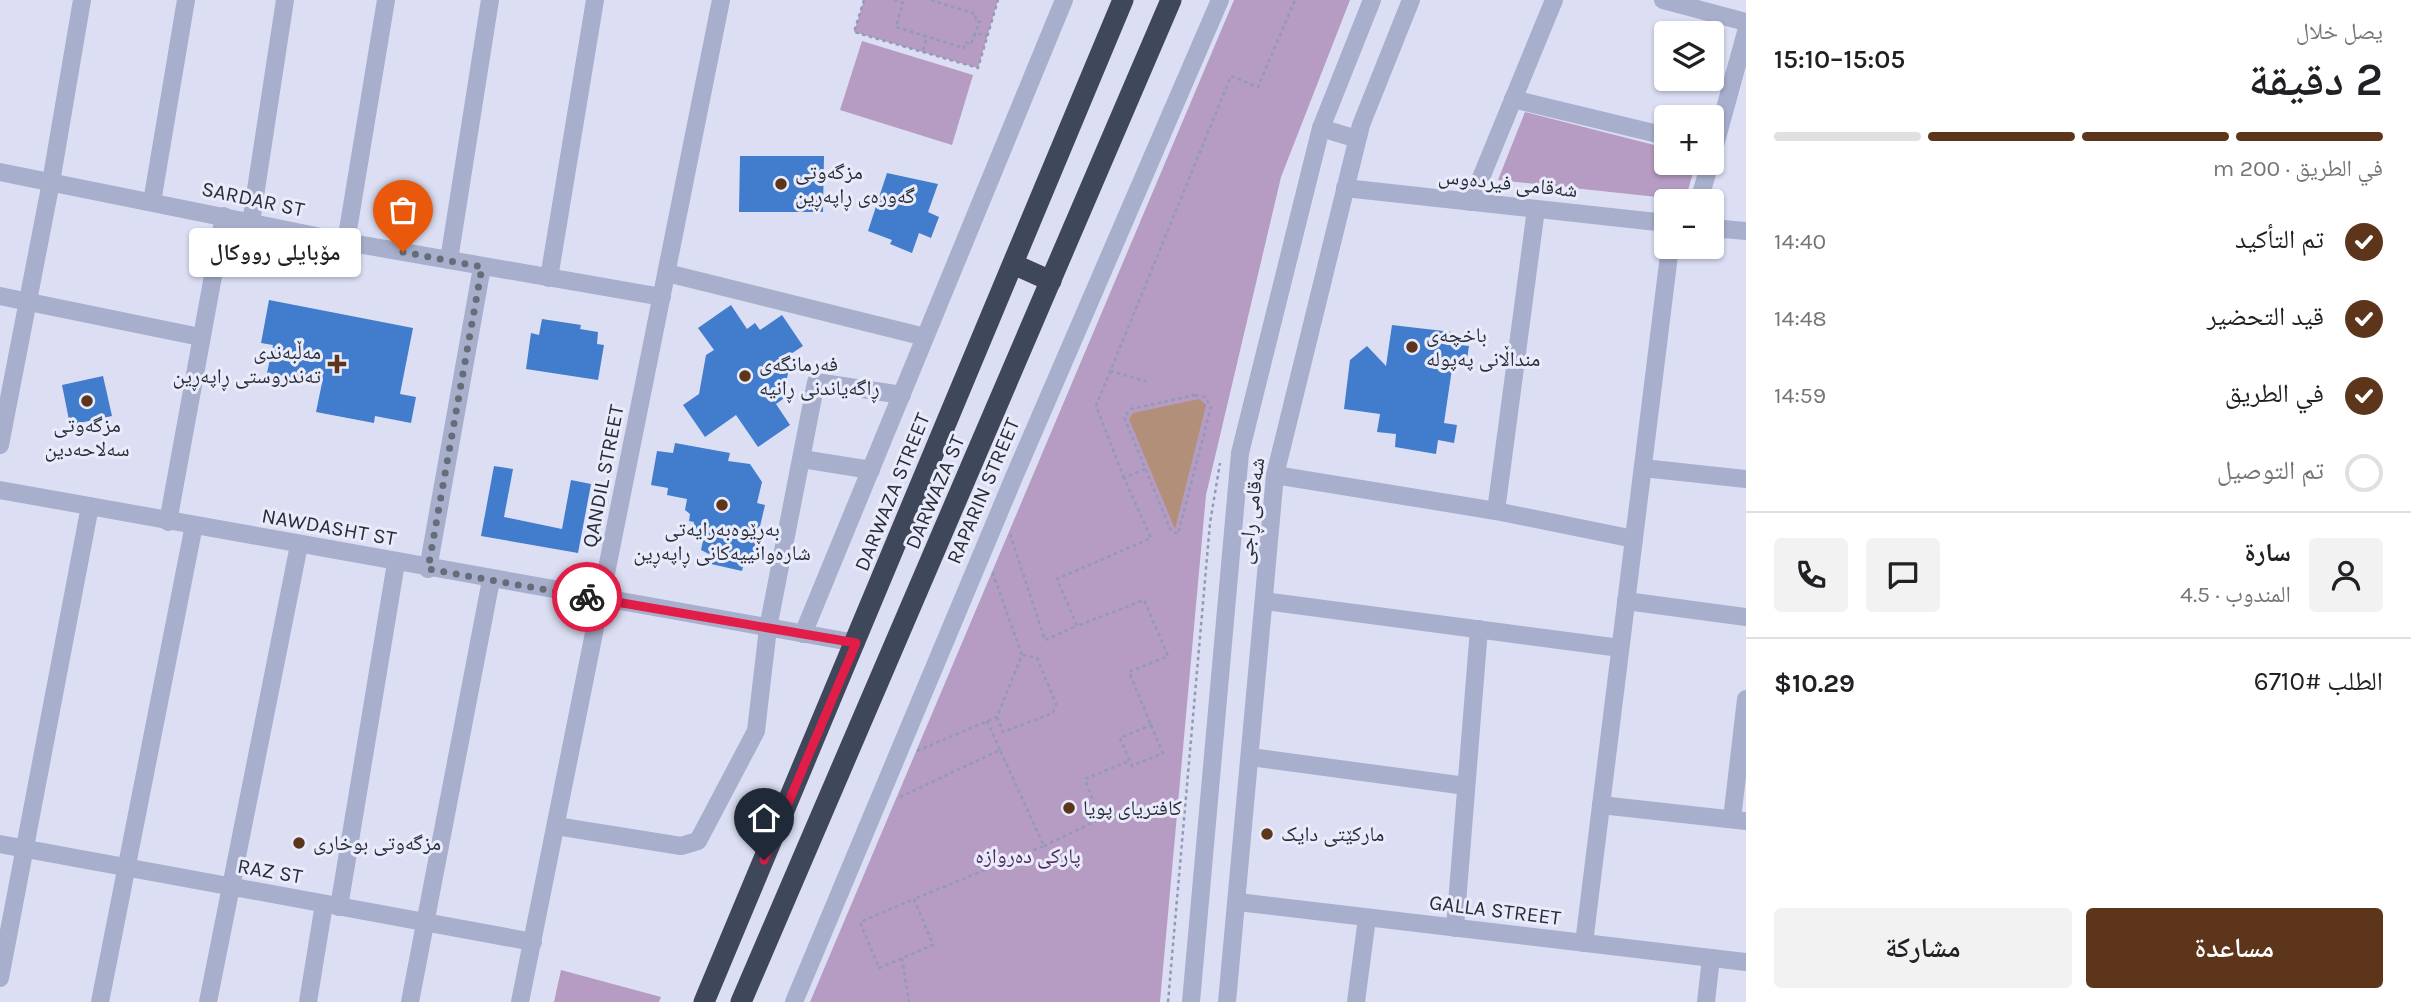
<!DOCTYPE html>
<html lang="ar">
<head>
<meta charset="utf-8">
<style>
  :root { --surface:#fff; --page:#f2f2f2; --text:#202124; --muted:#757577; --line:#e0e0e0; --accent:#5c351b }
  body { margin:0; font-family:Karla,"Noto Naskh Arabic",sans-serif; background:var(--page); color:var(--text); direction:rtl; height:100vh; display:flex; flex-direction:column; font-size:26px; white-space:nowrap }
  * { box-sizing:border-box; margin:0 }
  p { font-size:23px; color:var(--muted) }
  .icon { flex:none; width:38px; height:38px; fill:none; stroke:currentColor; stroke-width:2; stroke-linecap:round; stroke-linejoin:round }
  .map { position:relative; flex:1; overflow:hidden; direction:ltr }
  .details { display:flex; flex-direction:column; background:var(--surface); width:665px }
  .details>* { flex:none }
  .fabs { position:absolute; left:1654px; top:21px; display:grid; gap:14px }
  .fabs a { display:grid; place-items:center; width:70px; height:70px; border-radius:7px; background:var(--surface); box-shadow:0 2px 5px #0004; font-size:35px }
  .pin { position:absolute; display:grid; place-items:center; width:60px; height:60px; color:#fff; margin:-72px -30px; border-radius:50% 50% 50% 0; rotate:-45deg; box-shadow:0 0 7px #0007 }
  .pin .icon { rotate:45deg }
  .courier { position:absolute; display:grid; place-items:center; width:70px; height:70px; margin:-35px; border:5px solid #e11d48; border-radius:50%; background:#fff; color:#222; box-shadow:0 2px 9px #0007 }
  .bubble { position:absolute; height:49px; border-radius:7px; background:var(--surface); box-shadow:0 2px 5px #0004; font-size:23px; font-weight:600; line-height:49px; text-align:center; direction:rtl }
  .headline em { font-style:normal; font-weight:600 }
  .headline div { display:flex; flex-direction:column-reverse }
  .headline { display:flex; align-items:center; justify-content:space-between; height:119px; padding:0 28px }
  h1 { font-size:46px; font-weight:600; line-height:52px }
  .bar { display:grid; grid-template-columns:repeat(4,1fr); gap:10px 7px; align-content:center; height:84px; padding:0 28px }
  .bar i { height:9px; border-radius:5px; background:var(--line) }
  .bar .current { background:var(--accent) }
  .bar p { grid-column:span 4 }
  .line { display:flex; align-items:center; gap:18px; padding:0 28px; border-top:2px solid var(--line) }
  .line div { flex:1 }
  .round { display:grid; place-items:center; flex:none; width:74px; height:74px; border-radius:7px; background:var(--page) }
  ol { padding:0 28px; list-style:none }
  li { display:flex; align-items:center; gap:21px; height:77px }
  li p { margin-inline-start:auto }
  li .icon { padding:7px; border-radius:50%; background:var(--accent); color:#fff; stroke-width:4 }
  li:last-child { color:var(--muted) }
  li i { width:38px; height:38px; border:4px solid var(--line); border-radius:50% }
  .action { display:flex; gap:14px; margin-top:auto; padding:14px 28px }
  .action a { flex:1; height:80px; border-radius:7px; background:var(--accent); color:#fff; font-size:28px; font-weight:600; line-height:80px; text-align:center }
  .action a+a { background:var(--page); color:var(--text) }
  main { display:flex; flex:1; min-height:0 }
  .map>svg:first-child { display:block }
</style>
</head>
<body>
<main>
<section class="details">
<div class="headline"><div><h1>2 دقيقة</h1><p>يصل خلال</p></div><em>15:05–15:10</em></div>
<div class="bar"><i class="current"></i><i class="current"></i><i class="current"></i><i></i><p>في الطريق · 200 m</p></div>
<ol>
<li><svg class="icon" aria-label="check" viewBox="0 0 24 24"><path d="M5 12l5 5 9-10"/></svg>تم التأكيد<p>14:40</p></li>
<li><svg class="icon" aria-label="check" viewBox="0 0 24 24"><path d="M5 12l5 5 9-10"/></svg>قيد التحضير<p>14:48</p></li>
<li><svg class="icon" aria-label="check" viewBox="0 0 24 24"><path d="M5 12l5 5 9-10"/></svg>في الطريق<p>14:59</p></li>
<li><i></i>تم التوصيل</li>
</ol>
<div class="line" style="height:126px"><a class="round"><svg class="icon" aria-label="person" viewBox="0 0 24 24"><circle cx="12" cy="8" r="4"/><path d="M4 21q1-7 8-7t8 7"/></svg></a><div><b>سارة</b><p>المندوب · 4.5</p></div><a class="round"><svg class="icon" aria-label="chat" viewBox="0 0 24 24"><path d="M4 5h16v11H9l-5 4z"/></svg></a><a class="round"><svg class="icon" aria-label="phone" viewBox="0 0 24 24"><path d="M5 4h4l2 5-3 2q2 4 5 5l2-3 5 2v4C11 20 4 13 5 4z"/></svg></a></div>
<div class="line" style="height:91px"><div>الطلب #6710</div><b>$10.29</b></div>
<div class="action"><a>مساعدة</a><a>مشاركة</a></div>
</section>
<div class="map">
<svg width="1746" height="1002" viewBox="0 0 1746 1002">
  <rect width="100%" height="100%" fill="#dcdff3"/>
  <g fill="#b69bc3">
    <path d="M864 0H998L978 68 854 32Z"/>
    <path d="M1234 0H1350L1281 177 1206 495 1160 1002H810Z"/>
    <path d="M862 41 973 75 952 145 840 110Z"/>
    <path d="M1525 112 1666 148V163H1696L1685 200 1498 180Z"/>
    <path d="M561 970 661 997 659 1002H554Z"/>
  </g>
  <path fill="#b28f79" d="M1199 399 1206 405 1175 529 1129 419 1133 413Z"/>
  <g fill="#427ccc">
    <path d="M740 156H824L823 212H739Z"/>
    <path d="M887 173 938 184 928 212 939 217 931 238 919 233 912 253 890 244 892 240 868 231Z"/>
    <path d="M269 300 413 328 400 394 416 397 411 423 375 416 374 423 316 412 322 383 267 373 273 345 261 343Z"/>
    <path d="M731 305 747 329 755 323 760 330 782 315 803 346 783 359 789 368 783 399 776 404 790 425 758 447 736 415 705 437 683 405 699 394 706 355 714 350 698 328Z"/>
    <path d="M542 319 581 325 580 329 598 332 597 344 604 345 598 380 526 369 531 333 539 335Z"/>
    <path d="M1392 325 1452 332 1451 344 1469 346 1466 365 1453 362 1444 423 1457 425 1454 443 1438 440 1436 454 1395 447 1396 434 1377 432 1380 414 1344 409 1350 360 1367 346 1386 366Z"/>
    <path d="M103 376 112 416 70 425 62 385Z"/>
    <path d="M675 443 730 453 728 461 750 464 762 482 757 503 765 505 753 556 746 554 742 571 711 564 713 556 701 550 705 532 693 529 694 522 689 521 690 514 685 510 687 499 667 495 668 488 651 485 657 451 673 453Z"/>
    <path d="M494 466 513 469 504 517 562 529 571 480 591 484 578 553 481 536Z"/>
  </g>
  <g fill="none" stroke-linecap="round" stroke-linejoin="round">
    <g stroke="#919ab8" stroke-width="2.5" stroke-dasharray="3.5 3.5" stroke-linecap="butt">
      <path d="M864 0 854 32 978 68 998 0"/>
      <path d="M894 0 903 3 896 27 964 48 965 42 971 44 975 33 987 36"/>
      <path d="M931 0 976 14 975 20 980 22 975 33"/>
      <path d="M923 50 927 37"/>
      <path d="M1110 371 1146 381"/>
      <path d="M1195 395 1205 397 1211 407 1178 534 1171 531 1124 417 1131 409Z"/>
      <path d="M1145 469 1124 478 1151 538 1057 579 1077 626 1144 600 1168 656 1129 672 1151 725"/>
      <path d="M1124 478 1096 406 1231 76 1258 87 1295 0"/>
      <path d="M1010 534 1045 640 1077 626"/>
      <path d="M997 717 1003 732 1053 713 1056 704 1037 658 1022 655"/>
      <path d="M987 721 1000 750"/>
      <path d="M1151 725 1163 753 1132 766 1120 738Z"/>
      <path d="M917 751 997 717 1022 655 992 571"/>
      <path d="M900 797 1000 750 1044 846 914 899"/>
      <path d="M1044 846 1100 819 1085 779 1129 761"/>
      <path d="M914 899 933 945 879 968 860 922Z"/>
      <path d="M902 958 909 1002"/>
      <path d="M1168 1002 1210 523 1220 463"/>
    </g>
    <g stroke="#a7afcc" stroke-width="18">
      <path d="M1663 0 1746 22"/>
      <path d="M1513 99 1666 136"/>
      <path d="M1321 128 1357 139"/>
      <path d="M1712 156 1746 32"/>
      <path d="M0 172 346 242 662 297"/>
      <path d="M1345 188 1666 223"/>
      <path d="M1699 201 1710 163"/>
      <path d="M152 202 186 0"/>
      <path d="M1471 202 1554 0"/>
      <path d="M251 222 285 0"/>
      <path d="M1712 228 1746 231"/>
      <path d="M346 242 386 0"/>
      <path d="M449 260 490 0"/>
      <path d="M667 273 925 337"/>
      <path d="M549 278 595 0"/>
      <path d="M0 296 200 337"/>
      <path d="M0 445 51 182 82 0"/>
      <path d="M802 459 871 470"/>
      <path d="M1643 468 1746 479"/>
      <path d="M1275 475 1496 511 1634 539"/>
      <path d="M0 490 856 643"/>
      <path d="M1496 511 1536 209"/>
      <path d="M168 522 224 216"/>
      <path d="M428 569 482 267"/>
      <path d="M1264 601 1620 648"/>
      <path d="M1626 601 1746 617"/>
      <path d="M803 634 1064 0"/>
      <path d="M1250 757 1466 786"/>
      <path d="M1601 805 1746 821"/>
      <path d="M1732 819 1746 699"/>
      <path d="M556 826 681 846 698 841 756 731 768 628 816 382 902 395"/>
      <path d="M0 844 533 942"/>
      <path d="M1238 902 1746 962"/>
      <path d="M339 907 396 563"/>
      <path d="M1455 928 1479 629"/>
      <path d="M1584 943 1670 247"/>
      <path d="M0 978 90 506"/>
      <path d="M100 1002 194 525"/>
      <path d="M208 1002 299 545"/>
      <path d="M308 1002 324 904"/>
      <path d="M410 1002 491 580"/>
      <path d="M520 1002 721 0"/>
      <path d="M794 1002 1014 477 1220 0"/>
      <path d="M1191 1002 1240 453 1321 128 1372 0"/>
      <path d="M1227 1002 1275 475 1361 125 1411 0"/>
      <path d="M1356 1002 1367 918"/>
      <path d="M1706 1002 1711 958"/>
    </g>
    <g stroke="#3f485a" stroke-width="21">
      <path d="M1013 264 1051 281"/>
      <path d="M704 1002 1123 0"/>
      <path d="M741 1002 1171 0"/>
    </g>
  </g>
  <g fill="none" stroke-linecap="round" stroke-linejoin="round">
    <path stroke="#676c79" stroke-width="7" stroke-dasharray="0 12.6" d="M403 252 482 267 428 569 587 597"/>
    <path stroke="#e11d48" stroke-width="9" d="M587 597 856 643 764 860"/>
  </g>
  <g fill="#5c351b" stroke="#e9ebfb" stroke-width="2.5">
    <circle cx="781" cy="184" r="7"/>
    <circle cx="1412" cy="347" r="7"/>
    <path d="M333.5 353.5h7v7h7v7h-7v7h-7v-7h-7v-7h7z"/>
    <circle cx="745" cy="376" r="7"/>
    <circle cx="87" cy="401" r="7"/>
    <circle cx="722" cy="505" r="7"/>
    <circle cx="1069" cy="808" r="7"/>
    <circle cx="1267" cy="834" r="7"/>
    <circle cx="299" cy="843" r="7"/>
  </g>
  <g text-anchor="middle" dominant-baseline="central" stroke-width="6" stroke-linejoin="round" paint-order="stroke">
    <g font-size="21" fill="#282e38" stroke="#e9ebfb" text-anchor="start">
      <text x="795" y="172">مزگەوتی<tspan x="795" dy="24">گەورەی ڕاپەڕین</tspan></text>
      <text x="1426" y="335">باخچەی<tspan x="1426" dy="24">منداڵانی پەپولە</tspan></text>
      <text x="321" y="352" text-anchor="end">مەڵبەندی<tspan x="321" dy="24">تەندروستی ڕاپەڕین</tspan></text>
      <text x="759" y="364">فەرمانگەی<tspan x="759" dy="24">ڕاگەیاندنی ڕانیە</tspan></text>
      <text x="87" y="425" text-anchor="middle">مزگەوتی<tspan x="87" dy="24">سەلاحەدین</tspan></text>
      <text x="722" y="529" text-anchor="middle">بەڕێوەبەرایەتی<tspan x="722" dy="24">شارەوانییەکانی ڕاپەڕین</tspan></text>
      <text x="1083" y="808">کافتریای پویا</text>
      <text x="1281" y="834">مارکێتی دایک</text>
      <text x="313" y="843">مزگەوتی بوخاری</text>
    </g>
    <g font-size="21" fill="#282e38" stroke="#e9ebfb">
      <text transform="translate(1508 183) rotate(6)">شەقامی فیردەوس</text>
      <text transform="translate(253 199) rotate(12)">SARDAR ST</text>
      <text transform="translate(603 476) rotate(-79)">QANDIL STREET</text>
      <text transform="translate(983 491) rotate(-67)">RAPARIN STREET</text>
      <text transform="translate(892 492) rotate(-68)">DARWAZA STREET</text>
      <text transform="translate(935 492) rotate(-67)">DARWAZA ST</text>
      <text transform="translate(1251 511) rotate(-83)">شەقامی ڕاجی</text>
      <text transform="translate(329 527) rotate(10)">NAWDASHT ST</text>
      <text transform="translate(270 871) rotate(10)">RAZ ST</text>
      <text transform="translate(1495 910) rotate(7)">GALLA STREET</text>
    </g>
    <g font-size="21" fill="#4a2a58" stroke="#e9ebfb">
      <text x="1028" y="856">پارکی دەروازە</text>
    </g>
  </g>
</svg>
<div class="fabs">
<a><svg class="icon" aria-label="layers" viewBox="0 0 24 24"><path d="M12 4l9 5-9 5-9-5zM3 14l9 5 9-5"/></svg></a>
<a>+</a>
<a>−</a>
</div>
<div class="pin" style="left:403px;top:252px;background:#ea580c"><svg class="icon" aria-label="bag" viewBox="0 0 24 24"><path d="M5 8h14l-1 12H6zM9 8a3 3 0 0 1 6 0"/></svg></div>
<div class="pin" style="left:764px;top:860px;background:#1f2937"><svg class="icon" aria-label="home" viewBox="0 0 24 24"><path d="M3 11l9-7 9 7M6 9v11h12V9"/></svg></div>
<div class="courier" style="left:587px;top:597px"><svg class="icon" aria-label="bike" viewBox="0 0 24 24"><circle cx="6" cy="16" r="4"/><circle cx="18" cy="16" r="4"/><path d="M6 16l4-8h5l3 8M10 8l3 8H6M13 5h3"/></svg></div>
<div class="bubble" style="left:189px;top:228px;width:172px">مۆبایلی رووکال</div>
</div>
</main>
</body>
</html>
